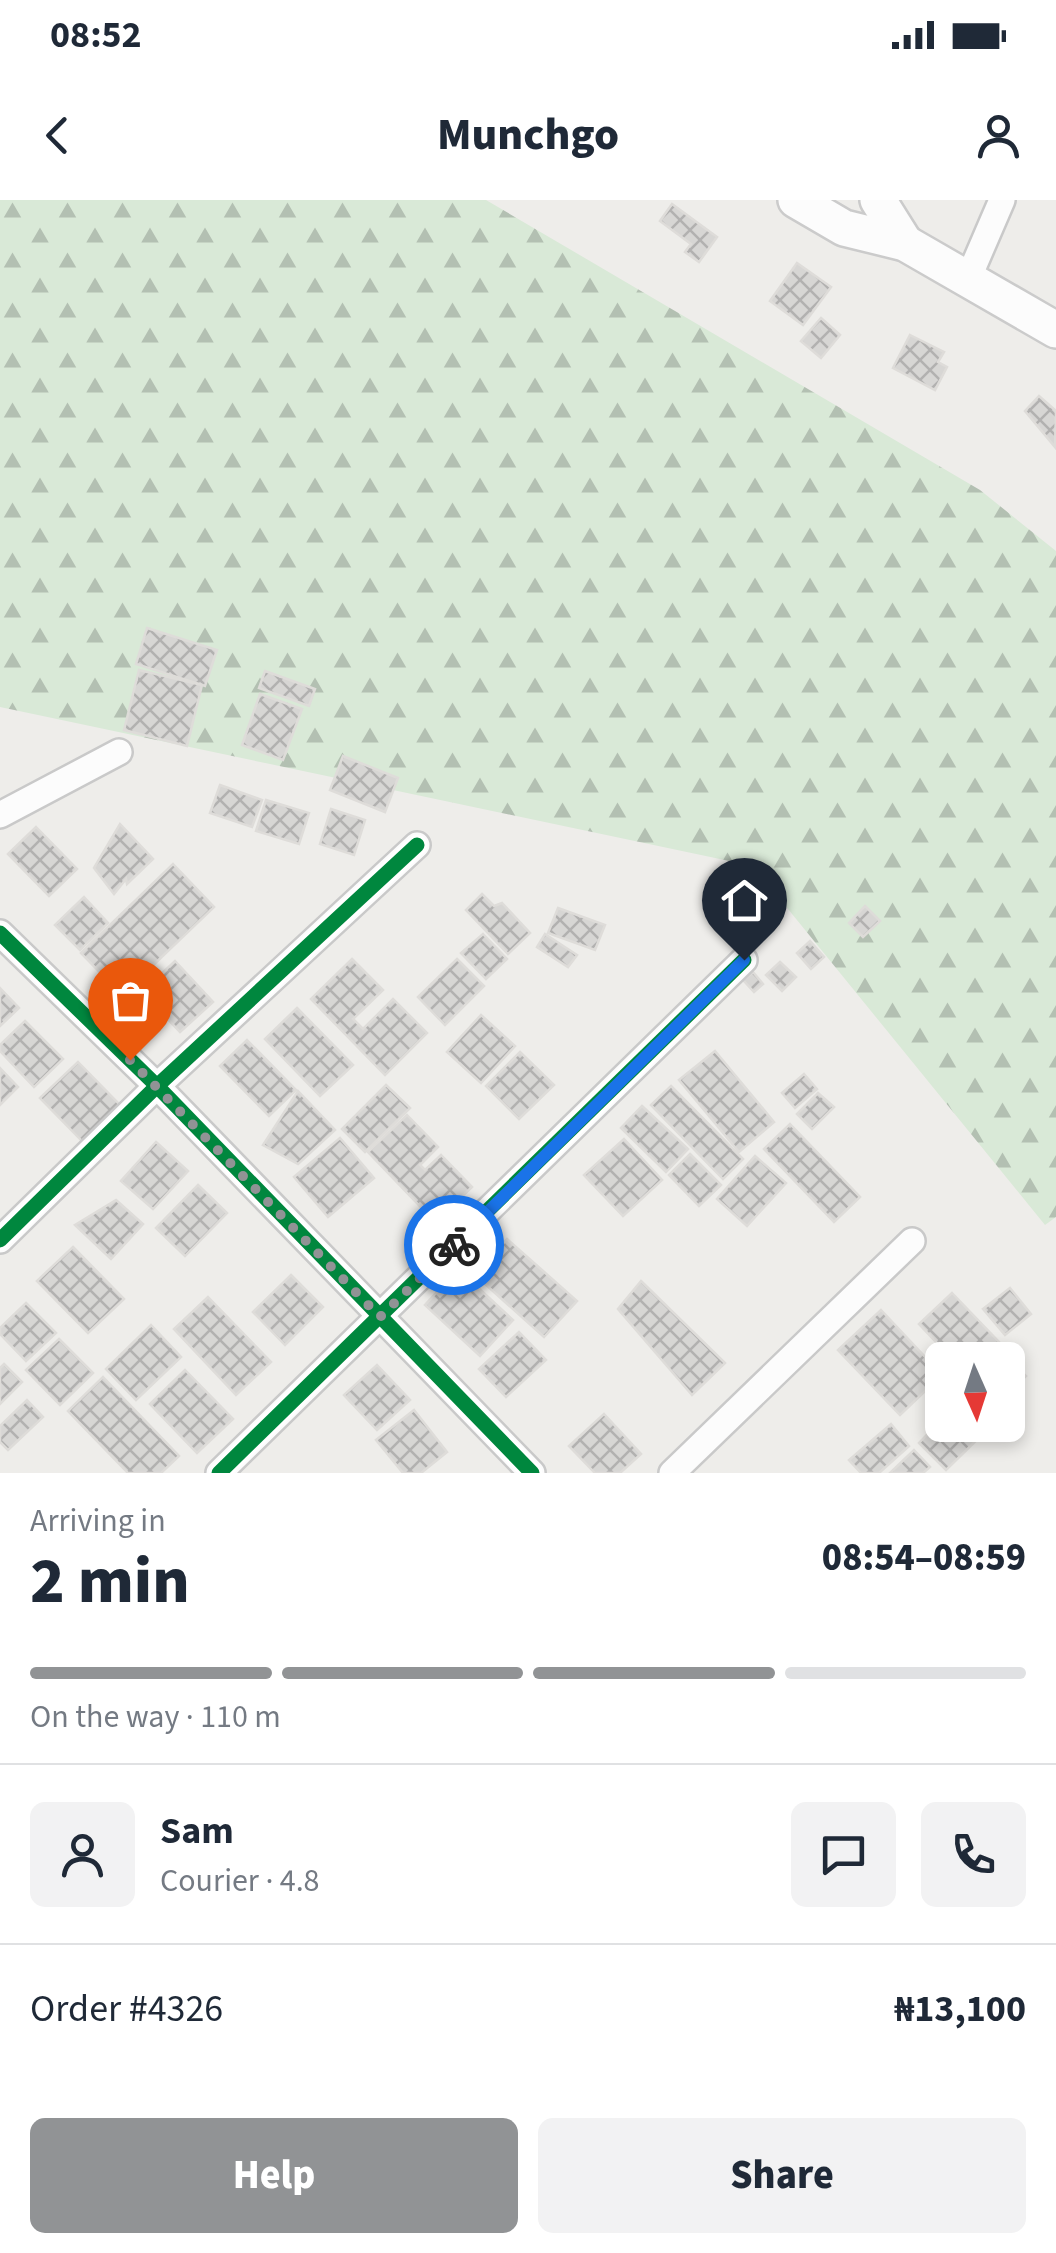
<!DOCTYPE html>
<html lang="en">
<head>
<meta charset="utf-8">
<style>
  :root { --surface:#fff; --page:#f2f2f3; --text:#1f2937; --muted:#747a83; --line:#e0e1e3; --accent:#919395 }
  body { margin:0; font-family:"Source Sans 3",sans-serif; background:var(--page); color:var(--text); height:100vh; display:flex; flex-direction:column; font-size:38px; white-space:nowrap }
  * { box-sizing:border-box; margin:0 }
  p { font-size:32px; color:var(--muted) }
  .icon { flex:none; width:55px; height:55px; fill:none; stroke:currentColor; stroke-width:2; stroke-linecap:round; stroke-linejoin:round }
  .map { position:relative; height:1273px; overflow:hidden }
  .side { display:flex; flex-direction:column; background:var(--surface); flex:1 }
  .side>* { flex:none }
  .needle { width:65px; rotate:177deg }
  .fabs { position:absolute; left:925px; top:1142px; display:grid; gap:20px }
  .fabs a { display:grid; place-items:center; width:100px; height:100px; border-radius:15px; background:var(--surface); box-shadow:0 5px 15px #0003; font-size:50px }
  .pin { position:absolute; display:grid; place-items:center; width:85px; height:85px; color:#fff; margin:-102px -42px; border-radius:50% 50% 50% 0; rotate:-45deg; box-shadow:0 0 10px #0007 }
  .pin .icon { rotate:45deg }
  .courier { position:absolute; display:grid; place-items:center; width:100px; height:100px; margin:-50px; border:8px solid #1a73e8; border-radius:50%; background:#fff; color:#222; box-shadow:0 2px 12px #0007 }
  .head em { font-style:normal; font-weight:800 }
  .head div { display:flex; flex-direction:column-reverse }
  .head { display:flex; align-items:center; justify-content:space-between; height:170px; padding:0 30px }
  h1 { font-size:65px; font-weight:800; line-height:75px }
  .bar { display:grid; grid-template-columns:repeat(4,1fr); gap:15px 10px; align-content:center; height:120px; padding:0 30px }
  .bar i { height:12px; border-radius:8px; background:var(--line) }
  .bar .active { background:var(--accent) }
  .bar p { grid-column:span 4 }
  .line { display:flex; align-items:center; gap:25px; padding:0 30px; border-top:2px solid var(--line) }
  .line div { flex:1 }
  .round { display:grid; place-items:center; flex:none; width:105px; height:105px; border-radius:15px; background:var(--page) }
  .action { display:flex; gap:20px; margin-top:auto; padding:20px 30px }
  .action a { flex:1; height:115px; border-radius:15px; background:var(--accent); color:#fff; font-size:40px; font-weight:800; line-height:115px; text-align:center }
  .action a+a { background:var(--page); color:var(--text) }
  .status { display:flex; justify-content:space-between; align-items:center; height:70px; padding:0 50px; background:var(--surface); direction:ltr }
  .status svg { height:28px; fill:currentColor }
  header { display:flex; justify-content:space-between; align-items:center; height:130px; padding:0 30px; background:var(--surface); font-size:45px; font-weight:800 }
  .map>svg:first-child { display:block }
</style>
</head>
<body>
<div class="status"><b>08:52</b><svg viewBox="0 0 49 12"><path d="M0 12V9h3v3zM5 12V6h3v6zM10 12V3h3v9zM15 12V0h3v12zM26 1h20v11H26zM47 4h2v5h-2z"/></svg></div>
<header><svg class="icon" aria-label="back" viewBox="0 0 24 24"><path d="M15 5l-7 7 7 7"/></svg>Munchgo<svg class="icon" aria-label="person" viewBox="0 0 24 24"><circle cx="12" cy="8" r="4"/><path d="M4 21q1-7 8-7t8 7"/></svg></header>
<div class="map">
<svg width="1056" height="1273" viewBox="0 0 1056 1273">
  <defs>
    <pattern id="forest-firs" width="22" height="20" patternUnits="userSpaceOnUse" patternTransform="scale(2.5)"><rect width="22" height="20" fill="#d9e9d7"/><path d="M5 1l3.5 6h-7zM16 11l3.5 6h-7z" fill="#b3c0b2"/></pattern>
    <pattern id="building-cross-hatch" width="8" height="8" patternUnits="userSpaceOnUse" patternTransform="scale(2.5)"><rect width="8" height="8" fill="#d7d6d4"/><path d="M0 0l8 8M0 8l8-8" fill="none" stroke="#b2b1b0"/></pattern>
  </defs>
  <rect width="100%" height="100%" fill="#eeedea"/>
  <path fill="url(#forest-firs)" d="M0 0H486L980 290 1056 351V1017L1045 1025 753 666 0 507Z"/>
  <g fill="url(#building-cross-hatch)" stroke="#dedcd9" stroke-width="2.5">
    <path d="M672 4 717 37 699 62 685 52 691 44 660 21Z"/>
    <path d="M797 63 831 87 803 125 770 101Z"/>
    <path d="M821 118 840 135 821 158 801 141Z"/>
    <path d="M910 135 944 152 938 162 947 167 935 190 893 168Z"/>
    <path d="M1039 196 1056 211 1055 247 1025 211Z"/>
    <path d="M147 428 217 450 205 486 136 464Z"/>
    <path d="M139 470 202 485 187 546 124 530Z"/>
    <path d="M265 471 315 489 309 506 259 488Z"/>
    <path d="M260 494 302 509 283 560 242 545Z"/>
    <path d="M343 556 398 578 385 612 330 590Z"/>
    <path d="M220 585 262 600 252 627 210 613Z"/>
    <path d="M266 600 309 613 299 644 256 631Z"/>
    <path d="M331 609 365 620 354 655 320 644Z"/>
    <path d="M120 624 153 659 127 684 126 679 114 694 94 668Z"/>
    <path d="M36 627 77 669 49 696 8 654Z"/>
    <path d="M173 664 214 707 122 795 81 753Z"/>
    <path d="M482 694 494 706 502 703 530 733 508 754 466 710Z"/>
    <path d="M84 697 108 723 80 750 55 725Z"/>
    <path d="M865 706 880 721 863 737 849 723Z"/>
    <path d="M558 708 605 725 595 750 548 733Z"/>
    <path d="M483 734 507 759 486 779 461 753Z"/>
    <path d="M545 734 577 755 568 767 537 747Z"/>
    <path d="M810 741 824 757 811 769 797 753Z"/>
    <path d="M352 759 383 790 353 819 363 829 393 799 427 833 385 875 311 799Z"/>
    <path d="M457 759 484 786 445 825 418 797Z"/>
    <path d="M175 761 213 802 180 832 142 792Z"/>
    <path d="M780 762 796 777 782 791 766 775Z"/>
    <path d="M753 772 763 784 754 792 743 780Z"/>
    <path d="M0 788 19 808 0 826Z"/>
    <path d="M297 808 353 865 320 896 265 839Z"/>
    <path d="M481 815 515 846 481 883 447 852Z"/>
    <path d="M25 821 63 859 34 887 0 851V845Z"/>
    <path d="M247 840 296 890 269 916 220 866Z"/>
    <path d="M715 851 774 922 739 952 679 880Z"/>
    <path d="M520 852 554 885 519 919 486 886Z"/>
    <path d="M78 862 120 905 82 941 40 898Z"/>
    <path d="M0 868 18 887 0 905Z"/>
    <path d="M804 874 817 889 795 908 782 893Z"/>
    <path d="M386 885 410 908 365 952 342 929Z"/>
    <path d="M671 886 743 959 723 979 651 905Z"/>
    <path d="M298 891 335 930 298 964 263 945Z"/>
    <path d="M818 893 834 907 812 929 797 914Z"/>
    <path d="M642 906 688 949 666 972 621 928Z"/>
    <path d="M407 915 438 947 420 965 425 970 441 955 472 987 435 1022 368 952Z"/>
    <path d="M790 924 860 997 834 1022 764 949Z"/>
    <path d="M340 938 374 978 328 1017 294 977Z"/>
    <path d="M624 939 662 980 623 1016 584 975Z"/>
    <path d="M156 942 188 971 153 1009 121 981Z"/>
    <path d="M690 954 721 985 699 1006 669 975Z"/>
    <path d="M755 956 786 983 747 1026 717 999Z"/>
    <path d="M198 985 227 1013 185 1056 156 1028Z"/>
    <path d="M116 1000 143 1024 111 1059 75 1025Z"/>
    <path d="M507 1039 577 1101 544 1137 475 1075Z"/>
    <path d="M73 1047 124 1099 88 1133 37 1081Z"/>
    <path d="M458 1069 513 1120 480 1156 425 1105Z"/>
    <path d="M291 1075 323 1107 285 1145 253 1112Z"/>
    <path d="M641 1081 725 1163 692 1195 618 1109Z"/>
    <path d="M1010 1088 1031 1114 1005 1135 983 1109Z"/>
    <path d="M952 1093 999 1142 980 1160H953L919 1124Z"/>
    <path d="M208 1097 271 1162 236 1195 174 1129Z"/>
    <path d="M26 1103 56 1133 26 1161 0 1134V1128Z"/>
    <path d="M881 1110 942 1175 900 1215 838 1150Z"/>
    <path d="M151 1125 181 1157 136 1200 106 1169Z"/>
    <path d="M519 1132 546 1160 506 1197 479 1169Z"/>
    <path d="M59 1139 93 1173 60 1205 26 1170Z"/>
    <path d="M1002 1153 1026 1176 1008 1194V1160H995Z"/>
    <path d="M4 1164 22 1182 0 1204V1168Z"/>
    <path d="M377 1165 410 1200 377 1230 344 1195Z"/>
    <path d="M185 1170 233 1219 197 1253 150 1204Z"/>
    <path d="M103 1177 179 1256 161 1273H128L68 1211Z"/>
    <path d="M27 1200 43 1217 8 1250 0 1242V1226Z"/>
    <path d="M414 1210 447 1252 421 1273H403L376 1240Z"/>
    <path d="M604 1214 641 1254 620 1273H595L569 1246Z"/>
    <path d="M942 1219V1225H984L988 1229 946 1270 919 1243Z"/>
    <path d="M891 1224 909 1246 879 1273H861L849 1260Z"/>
    <path d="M914 1250 930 1267 923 1273H890Z"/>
  </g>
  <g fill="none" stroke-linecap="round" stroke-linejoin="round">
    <g stroke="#c9c9c9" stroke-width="30">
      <g id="street">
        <path d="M968 79 1002 0"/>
        <path d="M0 615 119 552"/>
        <path d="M0 733 157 886 532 1273"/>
        <path d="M0 1040 157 886 417 645"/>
        <path d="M219 1273 744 760"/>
        <path d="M672 1273 912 1041"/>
      </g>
    </g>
    <g stroke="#cbcbcb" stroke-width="40">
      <g id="secondary">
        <path d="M796 0 844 28 905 43 1056 130"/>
        <path d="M878 0 905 43"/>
      </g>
    </g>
    <use href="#street" stroke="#fcfcfc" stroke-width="25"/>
    <use href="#secondary" stroke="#fcfcfc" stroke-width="35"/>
    <g stroke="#fff" stroke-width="21">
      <g id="cycleway">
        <path d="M0 733 157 886 532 1273"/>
        <path d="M0 1040 157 886 417 645"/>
        <path d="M219 1273 744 760"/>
      </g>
    </g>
    <use href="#cycleway" stroke="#00873e" stroke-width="15"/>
  </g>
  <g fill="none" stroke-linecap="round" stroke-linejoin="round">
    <path stroke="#919395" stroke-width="10" stroke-dasharray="0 18" d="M130 860 380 1117 454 1045"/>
    <path stroke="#1a73e8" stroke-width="12" d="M454 1045 744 760"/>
  </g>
</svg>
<div class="fabs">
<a><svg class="needle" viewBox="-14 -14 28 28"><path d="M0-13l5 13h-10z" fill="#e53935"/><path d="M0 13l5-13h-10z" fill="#747a83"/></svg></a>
</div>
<div class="pin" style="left:130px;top:860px;background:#ea580c"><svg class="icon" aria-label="bag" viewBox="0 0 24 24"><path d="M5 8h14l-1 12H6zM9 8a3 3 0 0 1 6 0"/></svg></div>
<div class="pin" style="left:744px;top:760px;background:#1f2937"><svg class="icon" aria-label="home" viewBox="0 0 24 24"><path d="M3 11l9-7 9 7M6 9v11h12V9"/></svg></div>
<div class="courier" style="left:454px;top:1045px"><svg class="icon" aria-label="bike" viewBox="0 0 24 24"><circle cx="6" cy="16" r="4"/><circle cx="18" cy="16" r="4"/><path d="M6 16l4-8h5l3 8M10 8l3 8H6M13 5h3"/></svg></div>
</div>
<section class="side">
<div class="head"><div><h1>2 min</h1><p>Arriving in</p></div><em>08:54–08:59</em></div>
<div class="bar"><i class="active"></i><i class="active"></i><i class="active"></i><i></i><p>On the way · 110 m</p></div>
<div class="line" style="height:180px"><a class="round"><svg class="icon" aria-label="person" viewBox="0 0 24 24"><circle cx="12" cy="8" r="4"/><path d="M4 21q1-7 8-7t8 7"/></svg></a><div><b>Sam</b><p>Courier · 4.8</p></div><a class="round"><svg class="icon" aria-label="chat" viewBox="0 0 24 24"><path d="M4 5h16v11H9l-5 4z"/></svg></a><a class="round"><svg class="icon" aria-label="phone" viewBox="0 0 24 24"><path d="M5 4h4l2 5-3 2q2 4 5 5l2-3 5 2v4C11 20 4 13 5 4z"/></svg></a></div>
<div class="line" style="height:130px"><div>Order #4326</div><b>₦13,100</b></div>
<div class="action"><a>Help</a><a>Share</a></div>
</section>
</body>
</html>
